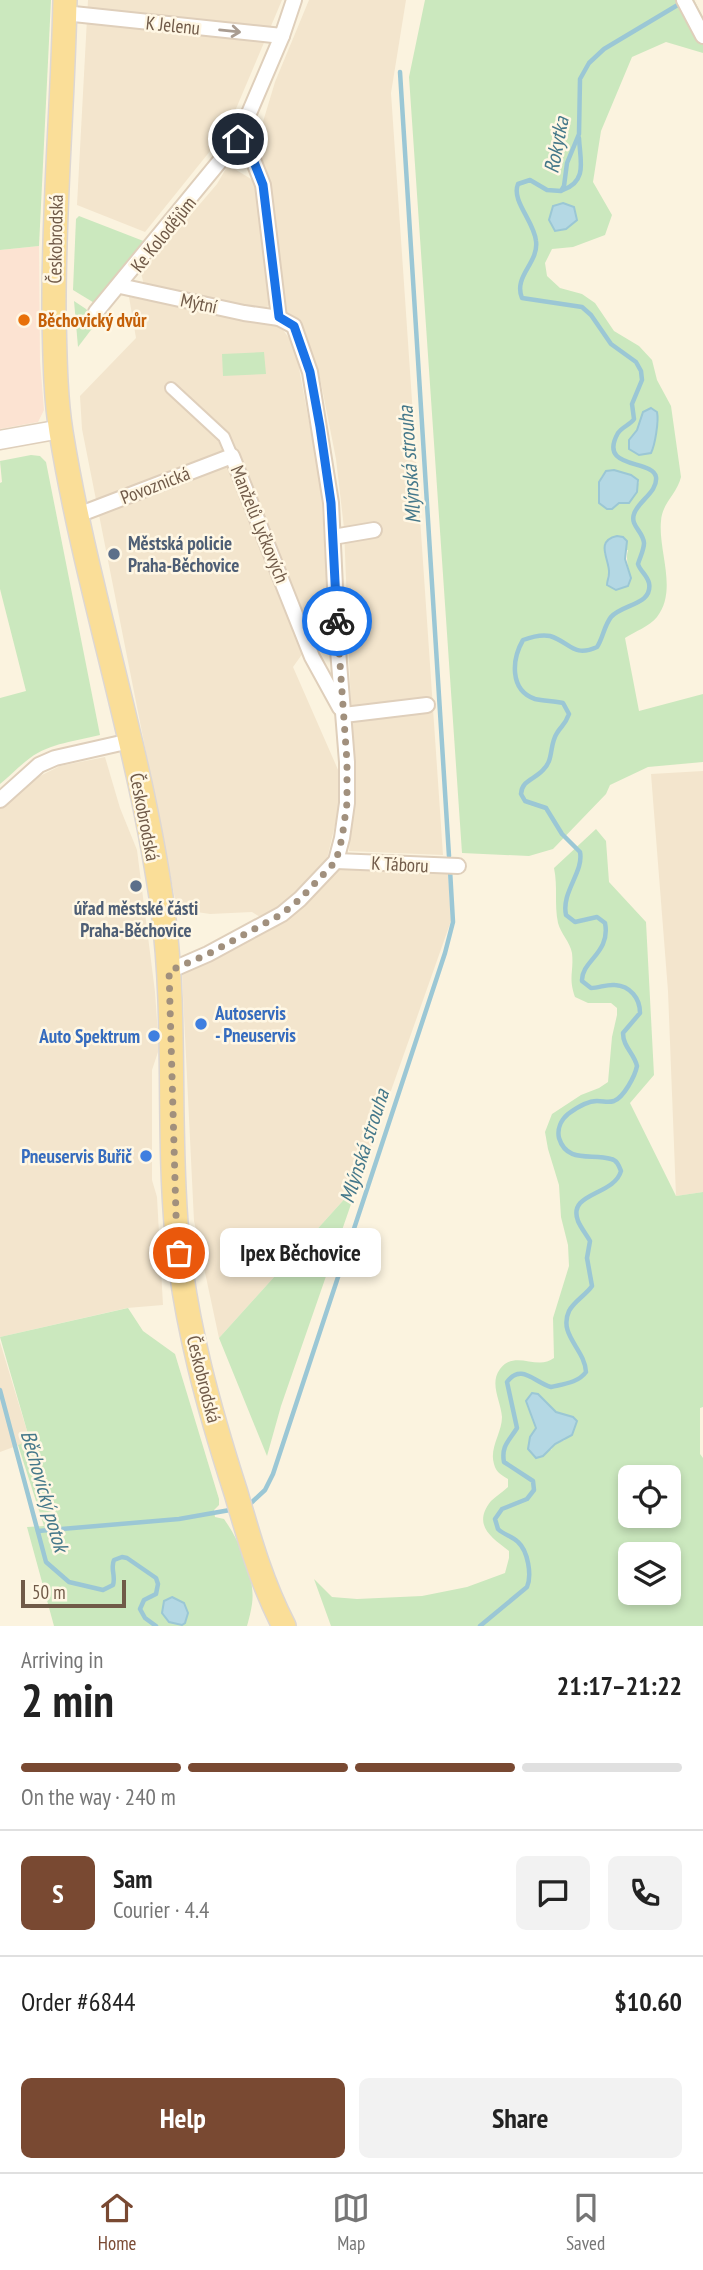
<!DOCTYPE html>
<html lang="en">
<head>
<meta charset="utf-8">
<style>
  :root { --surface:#fff; --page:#f2f2f2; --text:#222; --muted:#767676; --line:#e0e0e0; --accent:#794932 }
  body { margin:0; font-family:"PT Sans Narrow",sans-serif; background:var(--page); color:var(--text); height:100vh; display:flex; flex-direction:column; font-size:26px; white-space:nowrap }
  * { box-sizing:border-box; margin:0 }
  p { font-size:23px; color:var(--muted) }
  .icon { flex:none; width:38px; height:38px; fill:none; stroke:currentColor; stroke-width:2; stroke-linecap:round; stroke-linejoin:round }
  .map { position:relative; height:1626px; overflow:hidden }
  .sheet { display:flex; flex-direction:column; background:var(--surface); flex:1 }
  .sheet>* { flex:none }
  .tools { position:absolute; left:618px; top:1465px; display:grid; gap:14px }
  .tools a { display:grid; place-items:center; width:63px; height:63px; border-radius:10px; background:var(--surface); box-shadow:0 4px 10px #0003; font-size:35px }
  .scale { position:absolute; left:21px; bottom:18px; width:105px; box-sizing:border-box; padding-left:7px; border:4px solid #705a48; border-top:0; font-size:19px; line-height:24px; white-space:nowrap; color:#705a48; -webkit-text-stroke:5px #fff7e4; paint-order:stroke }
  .pin { position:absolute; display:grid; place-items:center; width:60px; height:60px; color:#fff; margin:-30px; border:4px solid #fff; border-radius:50%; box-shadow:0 2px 7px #0007 }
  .courier { position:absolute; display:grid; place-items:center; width:70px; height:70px; margin:-35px; border:5px solid #1a73e8; border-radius:50%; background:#fff; color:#222; box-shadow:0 2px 9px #0007 }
  .bubble { position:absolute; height:49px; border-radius:10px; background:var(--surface); box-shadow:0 4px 10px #0003; font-size:23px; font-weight:700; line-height:49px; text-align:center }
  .head em { font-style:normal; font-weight:700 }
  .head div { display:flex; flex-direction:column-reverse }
  .head { display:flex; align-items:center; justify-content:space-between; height:119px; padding:0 21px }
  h1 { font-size:46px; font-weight:700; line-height:52px }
  .bar { display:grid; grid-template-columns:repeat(4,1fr); gap:10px 7px; align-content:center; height:84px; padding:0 21px }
  .bar i { height:9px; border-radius:5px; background:var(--line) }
  .bar .current { background:var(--accent) }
  .bar p { grid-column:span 4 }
  .line { display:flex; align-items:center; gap:18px; padding:0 21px; border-top:2px solid var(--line) }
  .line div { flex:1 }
  .round { display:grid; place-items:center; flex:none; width:74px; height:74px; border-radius:10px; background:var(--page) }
  .button { display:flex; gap:14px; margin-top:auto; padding:14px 21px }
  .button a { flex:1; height:80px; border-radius:10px; background:var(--accent); color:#fff; font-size:28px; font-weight:700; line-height:80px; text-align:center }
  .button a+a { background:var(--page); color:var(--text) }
  .tab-bar { display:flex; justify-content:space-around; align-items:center; height:98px; border-top:2px solid var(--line); background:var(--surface); font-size:19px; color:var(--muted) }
  .tab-bar a { display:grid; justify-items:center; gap:4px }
  .tab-bar .current { color:var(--accent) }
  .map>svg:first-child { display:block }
</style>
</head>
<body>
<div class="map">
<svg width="703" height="1626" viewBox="0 0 703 1626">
  <rect width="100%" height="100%" fill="#fbf3df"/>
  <g fill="#f3e5cd">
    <path d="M88 0H282L227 130 145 232 77 205Z"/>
    <path d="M309 0H406L391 93 443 855 349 851 354 784 344 528 336 459 319 373 301 321 281 312 259 135 275 82Z"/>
    <path d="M228 165 256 182 271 302 265 310 250 309 212 299 144 285 141 273 217 184Z"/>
    <path d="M129 297 267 321 283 330 295 346 321 487 330 645 303 653 293 667 339 772V808L327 859 303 890 276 912 260 917 252 912 210 914 177 909 82 429 80 396 136 338Z"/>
    <path d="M105 757 120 808 137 850 155 992 159 1049 152 1070V1180L157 1197 163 1305 127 1308 0 1337V809L30 781 60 766Z"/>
    <path d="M703 771V1192L676 1196 668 991 651 774Z"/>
    <path d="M333 869 448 873 451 921 358 1184 219 1338 194 1221 182 974 246 935Z"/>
    <path d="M0 1342 30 1441 0 1452Z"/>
  </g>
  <path fill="#fce3d2" d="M39 246 40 361 44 410 38 422 0 429V250Z"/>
  <g fill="#cbe8be" fill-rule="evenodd">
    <path d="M0 0H51L39 246 0 250Z"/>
    <path d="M425 0H694L703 17V53L666 42 632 57 601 131 593 182 612 215 605 235 573 247 552 249 545 263 547 276 560 288 582 294 595 303 614 331 639 346 652 360 657 380 671 406 681 477C677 494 662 503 661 521 658 551 678 590 657 617 650 626 634 632 625 638L639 711 703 694V762L648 767 610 785 606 794 553 849 529 856 462 853 409 77ZM606 471 631 475 639 482 629 502 617 504 599 496 601 477ZM628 550C624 563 633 573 628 586L616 590 607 580 609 569 604 551Z"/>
    <path d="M79 216 146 242 96 304 73 290 76 219Z"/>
    <path d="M74 301 86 309 97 322 78 347Z"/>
    <path d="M264 352 266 374 223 376 222 354Z"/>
    <path d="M31 455 40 456 46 462 100 735C77 741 50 743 30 758 19 766 10 776 0 784V698L26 691 0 589V483L2 482 0 461Z"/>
    <path d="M596 829 606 841 609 882 646 922 654 1075 630 1103 676 1196 703 1192V1407L700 1408V1454L703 1458V1626H331L314 1579 332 1597 357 1599 422 1596 467 1587 505 1573 509 1558V1551C491 1537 472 1525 491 1501 496 1496 503 1492 508 1487V1479C501 1475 496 1472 494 1464 489 1448 502 1433 502 1417 501 1401 489 1384 500 1369 515 1349 537 1371 554 1358L553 1318 569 1266 568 1245 561 1217 559 1185 548 1149 545 1132 552 1114 581 1095 599 1088 608 1082 612 1037 617 1015V1008L611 1003H588L575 997C568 977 574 972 572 953 570 942 561 934 558 923 554 904 558 887 554 868ZM538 1394 556 1412 573 1417 565 1440 555 1444 551 1450 530 1437 536 1428 533 1419ZM648 1473 651 1477H668L669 1491H672L677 1514 669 1510 668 1516H650L635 1520 626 1518 622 1492 629 1487 630 1477H633V1474ZM630 1554H668V1592H630Z"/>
    <path d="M358 1184 281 1406 267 1456 219 1338Z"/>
    <path d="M128 1308 143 1331 175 1354 219 1499V1505L214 1510 215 1517 224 1519C239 1540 256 1577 252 1604 251 1611 249 1619 247 1626H54L27 1527 44 1526 18 1445 30 1441 0 1337Z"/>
  </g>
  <g fill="#b4d8e4" stroke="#9bc7d5" stroke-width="2">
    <path d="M563 203 574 207 577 220 566 229 555 231 549 220 553 206Z"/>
    <path d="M651 408 657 412C659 421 655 445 651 453L639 455 629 449V440L637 430 643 412Z"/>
    <path d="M614 470 631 475 638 480 637 492 629 503H619L612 509H607L599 503V482L606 471Z"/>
    <path d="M617 536 623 537 627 541 625 559 631 578 628 586 616 590 607 585C607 581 609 577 609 573 610 560 594 541 617 536Z"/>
    <path d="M532 1393 538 1394 556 1412 573 1417 577 1421 572 1435 555 1444 543 1456 536 1458 528 1449 530 1437 536 1428 526 1401Z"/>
    <path d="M172 1597 184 1603 188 1613 185 1623 182 1625 169 1622 162 1613 164 1601Z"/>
  </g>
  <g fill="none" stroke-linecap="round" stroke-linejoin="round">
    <g stroke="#9bc7d5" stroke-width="4.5">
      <path d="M400 72 449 856"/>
      <path d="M563 190C588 181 580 160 579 138"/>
      <path d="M0 1390 46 1562 69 1582 103 1590 113 1585C116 1576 110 1568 114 1560L122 1557 127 1558 156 1578 158 1584 156 1594 144 1600 140 1609 145 1618 156 1626"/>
      <path d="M251 1503 265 1490 273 1474 445 953 453 922 450 870"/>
      <path d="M38 1531 179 1519 230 1510"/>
      <path d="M480 1626 527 1587C532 1575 528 1551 518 1542 512 1536 504 1535 498 1529L495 1519 502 1509 527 1499 534 1490 533 1481 504 1462C501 1446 509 1441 517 1428L507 1382C521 1363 534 1382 551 1387 563 1384 578 1383 586 1372 585 1349 558 1335 569 1311 574 1301 586 1295 592 1286L587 1258 590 1241C586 1234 581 1228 578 1221 567 1192 614 1196 621 1171 619 1166 617 1160 611 1159 592 1153 567 1164 559 1138 557 1129 561 1120 568 1114 576 1108 587 1101 597 1101 604 1101 608 1103 614 1101 624 1097 635 1076 637 1066 634 1053 623 1047 623 1033L640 1013C640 998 630 986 615 985 607 984 599 988 591 988L582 981C581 961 611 953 605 923L597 917 575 922 566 915C561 892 584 872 580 852L562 834 546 808 525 801 521 794C522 780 534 780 543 770 554 760 549 745 557 733 562 725 565 725 569 714L563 703C554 701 544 701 535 699 509 690 512 659 523 640 531 637 541 634 550 636 570 642 573 658 597 647 603 638 604 626 611 617 622 604 653 605 649 583 647 575 640 571 638 564 640 557 644 550 644 543 643 531 630 526 634 514 638 501 658 492 656 477 653 459 597 470 618 433 622 427 630 425 634 419L632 404 642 380 641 371 636 362 611 344 591 315 582 307 522 298C513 276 539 263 536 241 534 221 511 201 518 184L530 180 547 190 561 191 564 186 567 163 579 134 580 79 589 63 604 49 681 3"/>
    </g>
    <g stroke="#dfcfbb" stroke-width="14">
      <path id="pedestrian" d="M171 388 224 437 232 456"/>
    </g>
    <g stroke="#dfcfbb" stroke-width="18">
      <g id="minor">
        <path d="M684 0 703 36"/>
        <path d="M64 13 282 36"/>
        <path d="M238 139 252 157 263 185 279 318"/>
        <path d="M120 286 244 313 279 318 294 326 310 372 331 503 338 650 347 762V803L342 838 336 861 300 899 282 914 208 954 169 971"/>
        <path d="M96 312 238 139 282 36 294 0"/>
        <path d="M78 515 232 456 312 657 340 708"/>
        <path d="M333 537 374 530"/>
        <path d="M344 715 427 705"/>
        <path d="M0 800 39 765 55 758 130 741"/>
        <path d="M336 861 458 866"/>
      </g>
    </g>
    <g stroke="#dfcfbb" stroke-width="21">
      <path id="tertiary" d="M0 440 61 429"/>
    </g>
    <g stroke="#ddd7d3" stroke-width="26">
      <path id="primary" d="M65 0C63 105 53 210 54 316 55 354 55 393 61 432 87 593 141 749 163 911 177 1019 167 1127 177 1235 185 1323 209 1409 236 1493 249 1538 262 1584 284 1626"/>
    </g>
    <use href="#pedestrian" stroke="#fff" stroke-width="10"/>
    <use href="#minor" stroke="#fff" stroke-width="14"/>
    <use href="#tertiary" stroke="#fff" stroke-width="18"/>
    <use href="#primary" stroke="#fade98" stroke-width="23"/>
  </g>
  <defs><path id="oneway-shaft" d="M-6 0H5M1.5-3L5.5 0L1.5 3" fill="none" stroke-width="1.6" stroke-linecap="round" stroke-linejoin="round" transform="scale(1.75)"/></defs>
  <use stroke="#a99c91" href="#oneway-shaft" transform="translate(230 31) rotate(6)"/>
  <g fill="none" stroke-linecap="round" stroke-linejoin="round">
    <path stroke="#a1907d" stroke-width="7" stroke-dasharray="0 12.6" d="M179 1253 176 1215 169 971 208 954 282 914 300 899 336 861 342 838 347 803V762L337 621"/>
    <path stroke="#1a73e8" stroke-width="9" d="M238 139 252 157 263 185 279 317 294 326 310 372 320 427 331 503 337 621"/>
  </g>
  <circle fill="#e8710a" stroke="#fff7e4" stroke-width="2.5" cx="24" cy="320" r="7"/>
  <g fill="#5c6f8a" stroke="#fff7e4" stroke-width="2.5">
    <circle cx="114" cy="554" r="7"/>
    <circle cx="136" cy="886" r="7"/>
  </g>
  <g fill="#3f7fe0" stroke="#fff7e4" stroke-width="2.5">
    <circle cx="201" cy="1024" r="7"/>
    <circle cx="154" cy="1036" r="7"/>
    <circle cx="146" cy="1156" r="7"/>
  </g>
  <g text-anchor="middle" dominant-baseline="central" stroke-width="5" stroke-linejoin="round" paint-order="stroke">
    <g font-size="19" fill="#705a48" stroke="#fff7e4">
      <text transform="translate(173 25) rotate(6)">K Jelenu</text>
      <text transform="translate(163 234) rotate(-51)">Ke Kolodějům</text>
      <text transform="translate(55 239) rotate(-89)">Českobrodská</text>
      <text transform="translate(199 303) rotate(12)">Mýtní</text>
      <text transform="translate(155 485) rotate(-21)">Povoznická</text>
      <text transform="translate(260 524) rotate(68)">Manželů Lyčkových</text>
      <text transform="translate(145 817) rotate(79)">Českobrodská</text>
      <text transform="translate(400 864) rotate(3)">K Táboru</text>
      <text transform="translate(204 1379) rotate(76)">Českobrodská</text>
    </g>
    <g font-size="19" font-weight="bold" fill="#c56008" stroke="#fff7e4" text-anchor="start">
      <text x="38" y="320">Běchovický dvůr</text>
    </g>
    <g font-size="19" font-weight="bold" fill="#4e5e75" stroke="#fff7e4" text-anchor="start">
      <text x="128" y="543">Městská policie<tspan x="128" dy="22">Praha-Běchovice</tspan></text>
      <text x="136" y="908" text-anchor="middle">úřad městské části<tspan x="136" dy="22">Praha-Běchovice</tspan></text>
    </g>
    <g font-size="19" font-weight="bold" fill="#366cbe" stroke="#fff7e4" text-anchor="end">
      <text x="215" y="1013" text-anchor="start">Autoservis<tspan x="215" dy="22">- Pneuservis</tspan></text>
      <text x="140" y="1036">Auto Spektrum</text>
      <text x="132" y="1156">Pneuservis Buřič</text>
    </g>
    <g font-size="21" font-style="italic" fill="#45788a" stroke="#fff7e4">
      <text transform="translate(556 145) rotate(-79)">Rokytka</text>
      <text transform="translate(409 465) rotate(-94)">Mlýnská strouha</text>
      <text transform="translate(364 1146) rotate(-72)">Mlýnská strouha</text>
      <text transform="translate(45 1491) rotate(74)">Běchovický potok</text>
    </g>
  </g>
</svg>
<div class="tools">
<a><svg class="icon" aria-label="locate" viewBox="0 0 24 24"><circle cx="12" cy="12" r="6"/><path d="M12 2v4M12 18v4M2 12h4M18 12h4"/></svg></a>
<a><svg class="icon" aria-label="layers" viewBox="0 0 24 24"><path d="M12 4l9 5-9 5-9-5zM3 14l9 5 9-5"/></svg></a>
</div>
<div class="scale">50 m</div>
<div class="pin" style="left:179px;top:1253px;background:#ea580c"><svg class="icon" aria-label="bag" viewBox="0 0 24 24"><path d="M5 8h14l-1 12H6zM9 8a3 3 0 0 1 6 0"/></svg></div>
<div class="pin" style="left:238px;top:139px;background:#1f2937"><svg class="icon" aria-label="home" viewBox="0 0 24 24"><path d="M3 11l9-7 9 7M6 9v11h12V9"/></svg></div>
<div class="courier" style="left:337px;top:621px"><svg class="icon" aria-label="bike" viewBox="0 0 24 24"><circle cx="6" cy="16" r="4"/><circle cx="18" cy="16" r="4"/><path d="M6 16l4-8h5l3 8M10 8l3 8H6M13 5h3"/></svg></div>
<div class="bubble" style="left:220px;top:1228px;width:161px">Ipex Běchovice</div>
</div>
<section class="sheet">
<div class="head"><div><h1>2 min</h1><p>Arriving in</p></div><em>21:17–21:22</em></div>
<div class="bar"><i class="current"></i><i class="current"></i><i class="current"></i><i></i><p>On the way · 240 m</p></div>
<div class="line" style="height:126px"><b class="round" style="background:var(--accent);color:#fff">S</b><div><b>Sam</b><p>Courier · 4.4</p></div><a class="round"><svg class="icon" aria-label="chat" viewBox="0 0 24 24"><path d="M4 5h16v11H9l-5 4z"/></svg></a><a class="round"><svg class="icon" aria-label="phone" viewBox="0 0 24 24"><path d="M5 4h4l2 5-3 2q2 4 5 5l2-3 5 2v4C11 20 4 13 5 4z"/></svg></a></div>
<div class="line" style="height:91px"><div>Order #6844</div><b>$10.60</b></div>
<div class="button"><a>Help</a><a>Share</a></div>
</section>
<nav class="tab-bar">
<a class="current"><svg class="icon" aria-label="home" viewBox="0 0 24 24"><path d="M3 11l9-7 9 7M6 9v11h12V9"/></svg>Home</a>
<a><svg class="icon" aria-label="map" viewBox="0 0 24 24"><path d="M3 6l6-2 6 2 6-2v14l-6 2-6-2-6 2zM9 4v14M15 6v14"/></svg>Map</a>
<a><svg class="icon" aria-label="saved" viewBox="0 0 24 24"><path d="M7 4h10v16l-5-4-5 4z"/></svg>Saved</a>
</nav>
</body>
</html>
